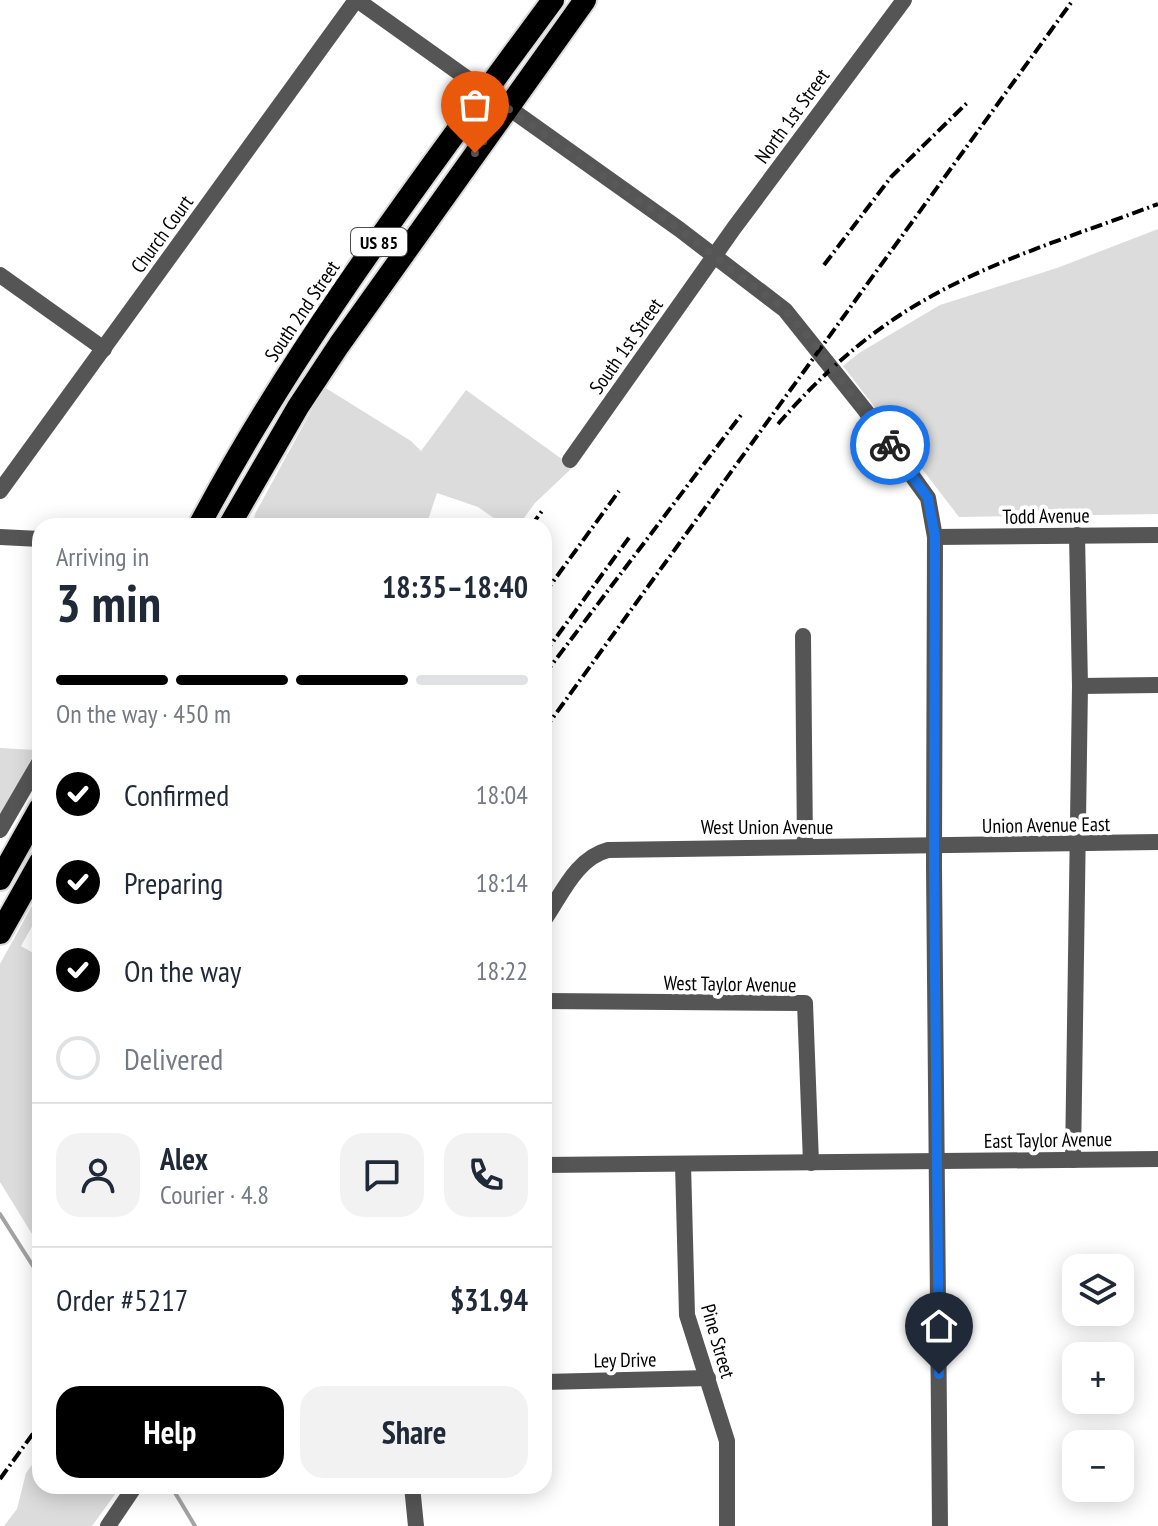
<!DOCTYPE html>
<html lang="en">
<head>
<meta charset="utf-8">
<style>
  :root { --surface:#fff; --page:#f2f2f3; --text:#1f2937; --muted:#747a83; --line:#e0e1e3; --accent:#000 }
  body { margin:0; font-family:"PT Sans Narrow",sans-serif; background:var(--page); color:var(--text); height:100vh; display:flex; flex-direction:column; font-size:30px; white-space:nowrap }
  * { box-sizing:border-box; margin:0 }
  p { font-size:26px; color:var(--muted) }
  .icon { flex:none; width:44px; height:44px; fill:none; stroke:currentColor; stroke-width:2; stroke-linecap:round; stroke-linejoin:round }
  .map { position:relative; flex:1; overflow:hidden }
  .sheet { position:absolute; left:32px; top:518px; width:520px; height:976px; display:flex; flex-direction:column; background:var(--surface); border-radius:24px; box-shadow:0 4px 20px #0003 }
  .sheet>* { flex:none }
  .fabs { position:absolute; left:1062px; top:1254px; display:grid; gap:16px }
  .fabs a { display:grid; place-items:center; width:72px; height:72px; border-radius:16px; background:var(--surface); box-shadow:0 4px 20px #0003; font-size:40px }
  .pin { position:absolute; display:grid; place-items:center; width:68px; height:68px; color:#fff; margin:-82px -34px; border-radius:50% 50% 50% 0; rotate:-45deg; box-shadow:0 0 8px #0007 }
  .pin .icon { rotate:45deg }
  .courier { position:absolute; display:grid; place-items:center; width:80px; height:80px; margin:-40px; border:6px solid #1a73e8; border-radius:50%; background:#fff; color:#222; box-shadow:0 2px 10px #0007 }
  .summary em { font-style:normal; font-weight:700 }
  .summary div { display:flex; flex-direction:column-reverse }
  .summary { display:flex; align-items:center; justify-content:space-between; height:136px; padding:0 24px }
  h1 { font-size:52px; font-weight:700; line-height:60px }
  .bar { display:grid; grid-template-columns:repeat(4,1fr); gap:12px 8px; align-content:center; height:96px; padding:0 24px }
  .bar i { height:10px; border-radius:6px; background:var(--line) }
  .bar .active { background:var(--accent) }
  .bar p { grid-column:span 4 }
  .line { display:flex; align-items:center; gap:20px; padding:0 24px; border-top:2px solid var(--line) }
  .line div { flex:1 }
  .round { display:grid; place-items:center; flex:none; width:84px; height:84px; border-radius:24px; background:var(--page) }
  ol { padding:0 24px; list-style:none }
  li { display:flex; align-items:center; gap:24px; height:88px }
  li p { margin-inline-start:auto }
  li .icon { padding:8px; border-radius:50%; background:var(--accent); color:#fff; stroke-width:4 }
  li:last-child { color:var(--muted) }
  li i { width:44px; height:44px; border:4px solid var(--line); border-radius:50% }
  .action { display:flex; gap:16px; margin-top:auto; padding:16px 24px }
  .action a { flex:1; height:92px; border-radius:24px; background:var(--accent); color:#fff; font-size:32px; font-weight:700; line-height:92px; text-align:center }
  .action a+a { background:var(--page); color:var(--text) }
  .map>svg:first-child { display:block }
</style>
</head>
<body>
<div class="map">
<svg width="1158" height="1526" viewBox="0 0 1158 1526">
  <rect width="100%" height="100%" fill="#fff"/>
  <g fill="#dcdcdc">
    <path d="M1158 229V514L959 517 843 366 859 353 940 305 1057 268Z"/>
    <path d="M324 387 411 441 421 451 466 390 573 467 535 503 518 526H505L478 507 437 493 426 526 256 524 254 520 255 514Z"/>
    <path d="M0 748 36 750 0 818Z"/>
    <path d="M40 891V912L21 946 40 957V1247L0 1182V964Z"/>
    <path d="M40 1454V1486H121L92 1526H4L17 1509 26 1473Z"/>
  </g>
  <g fill="none" stroke-linecap="round" stroke-linejoin="round">
    <g stroke="#a3a3a3" stroke-width="4">
      <path d="M0 1214 40 1277"/>
      <path d="M171 1486 195 1526"/>
    </g>
    <g stroke="#dbdbdb" stroke-width="26">
      <g id="trunk">
        <path d="M199 526C297 341 429 169 553 0"/>
        <path d="M229 526 298 407 339 345 585 0"/>
        <path d="M0 879 40 808"/>
        <path d="M0 933 40 862"/>
      </g>
    </g>
    <g stroke="#555" stroke-width="16">
      <path d="M0 275 104 349"/>
      <path d="M570 460 734 228 904 0"/>
      <path d="M0 491 356 0"/>
      <path d="M0 537 40 539"/>
      <path d="M935 537 1158 535"/>
      <path d="M803 636 805 846"/>
      <path d="M1080 686 1158 685"/>
      <path d="M0 830 40 761"/>
      <path d="M544 920C561 896 576 858 608 850L1158 842"/>
      <path d="M544 1001 805 1003 811 1163"/>
      <path d="M1073 1160 1080 686 1077 535"/>
      <path d="M683 1164 687 1315 727 1441V1526"/>
      <path d="M544 1165 1158 1159"/>
      <path d="M544 1382 708 1378"/>
      <path d="M412 1486 416 1526"/>
      <path d="M108 1526 135 1486"/>
    </g>
    <path stroke="#555" stroke-width="16" d="M357 0 679 229 785 310 865 410 928 498 935 537 934 866 940 1526"/>
    <use href="#trunk" stroke="#000" stroke-width="22"/>
    <g stroke="#000" stroke-width="4" stroke-dasharray="12 4 2 4" stroke-linecap="butt">
      <path d="M824 265 891 177 967 103"/>
      <path d="M778 424C818 378 864 336 916 305 991 260 1077 235 1158 204"/>
      <path d="M531 526 542 511"/>
      <path d="M544 594 619 491"/>
      <path d="M544 654 631 535"/>
      <path d="M544 675 741 415"/>
      <path d="M544 730 1073 0"/>
      <path d="M0 1479 40 1424"/>
    </g>
  </g>
  <g fill="none" stroke-linecap="round" stroke-linejoin="round">
    <path stroke="#595959" stroke-width="8" stroke-dasharray="0 14.4" d="M475 153 507 108 679 229 785 310 810 339 890 445"/>
    <path stroke="#1a73e8" stroke-width="10" d="M890 445 928 498 935 537 934 866 939 1374"/>
  </g>
  <g text-anchor="middle" dominant-baseline="central" stroke-width="8" stroke-linejoin="round" paint-order="stroke">
    <rect fill="#fff" stroke="#4c4c4c" stroke-width="2" x="351" y="228" width="56" height="28" rx="6"/>
    <g font-size="18" font-weight="bold" fill="#000">
      <text x="379" y="242">US 85</text>
    </g>
    <g font-size="20" fill="#000" stroke="#fff">
      <text transform="translate(792 116) rotate(-54)">North 1st Street</text>
      <text transform="translate(162 234) rotate(-54)">Church Court</text>
      <text transform="translate(302 311) rotate(-56)">South 2nd Street</text>
      <text transform="translate(626 346) rotate(-55)">South 1st Street</text>
      <text transform="translate(1046 516) rotate(-1)">Todd Avenue</text>
      <text transform="translate(1046 825) rotate(-1)">Union Avenue East</text>
      <text x="767" y="827">West Union Avenue</text>
      <text transform="translate(730 984) rotate(1)">West Taylor Avenue</text>
      <text transform="translate(1048 1140) rotate(-1)">East Taylor Avenue</text>
      <text transform="translate(718 1341) rotate(74)">Pine Street</text>
      <text transform="translate(625 1360) rotate(-1)">Ley Drive</text>
    </g>
  </g>
</svg>
<div class="fabs">
<a><svg class="icon" aria-label="layers" viewBox="0 0 24 24"><path d="M12 4l9 5-9 5-9-5zM3 14l9 5 9-5"/></svg></a>
<a>+</a>
<a>−</a>
</div>
<div class="pin" style="left:475px;top:153px;background:#ea580c"><svg class="icon" aria-label="bag" viewBox="0 0 24 24"><path d="M5 8h14l-1 12H6zM9 8a3 3 0 0 1 6 0"/></svg></div>
<div class="pin" style="left:939px;top:1374px;background:#1f2937"><svg class="icon" aria-label="home" viewBox="0 0 24 24"><path d="M3 11l9-7 9 7M6 9v11h12V9"/></svg></div>
<div class="courier" style="left:890px;top:445px"><svg class="icon" aria-label="bike" viewBox="0 0 24 24"><circle cx="6" cy="16" r="4"/><circle cx="18" cy="16" r="4"/><path d="M6 16l4-8h5l3 8M10 8l3 8H6M13 5h3"/></svg></div>
<section class="sheet">
<div class="summary"><div><h1>3 min</h1><p>Arriving in</p></div><em>18:35–18:40</em></div>
<div class="bar"><i class="active"></i><i class="active"></i><i class="active"></i><i></i><p>On the way · 450 m</p></div>
<ol>
<li><svg class="icon" aria-label="check" viewBox="0 0 24 24"><path d="M5 12l5 5 9-10"/></svg>Confirmed<p>18:04</p></li>
<li><svg class="icon" aria-label="check" viewBox="0 0 24 24"><path d="M5 12l5 5 9-10"/></svg>Preparing<p>18:14</p></li>
<li><svg class="icon" aria-label="check" viewBox="0 0 24 24"><path d="M5 12l5 5 9-10"/></svg>On the way<p>18:22</p></li>
<li><i></i>Delivered</li>
</ol>
<div class="line" style="height:144px"><a class="round"><svg class="icon" aria-label="person" viewBox="0 0 24 24"><circle cx="12" cy="8" r="4"/><path d="M4 21q1-7 8-7t8 7"/></svg></a><div><b>Alex</b><p>Courier · 4.8</p></div><a class="round"><svg class="icon" aria-label="chat" viewBox="0 0 24 24"><path d="M4 5h16v11H9l-5 4z"/></svg></a><a class="round"><svg class="icon" aria-label="phone" viewBox="0 0 24 24"><path d="M5 4h4l2 5-3 2q2 4 5 5l2-3 5 2v4C11 20 4 13 5 4z"/></svg></a></div>
<div class="line" style="height:104px"><div>Order #5217</div><b>$31.94</b></div>
<div class="action"><a>Help</a><a>Share</a></div>
</section>
</div>
</body>
</html>
